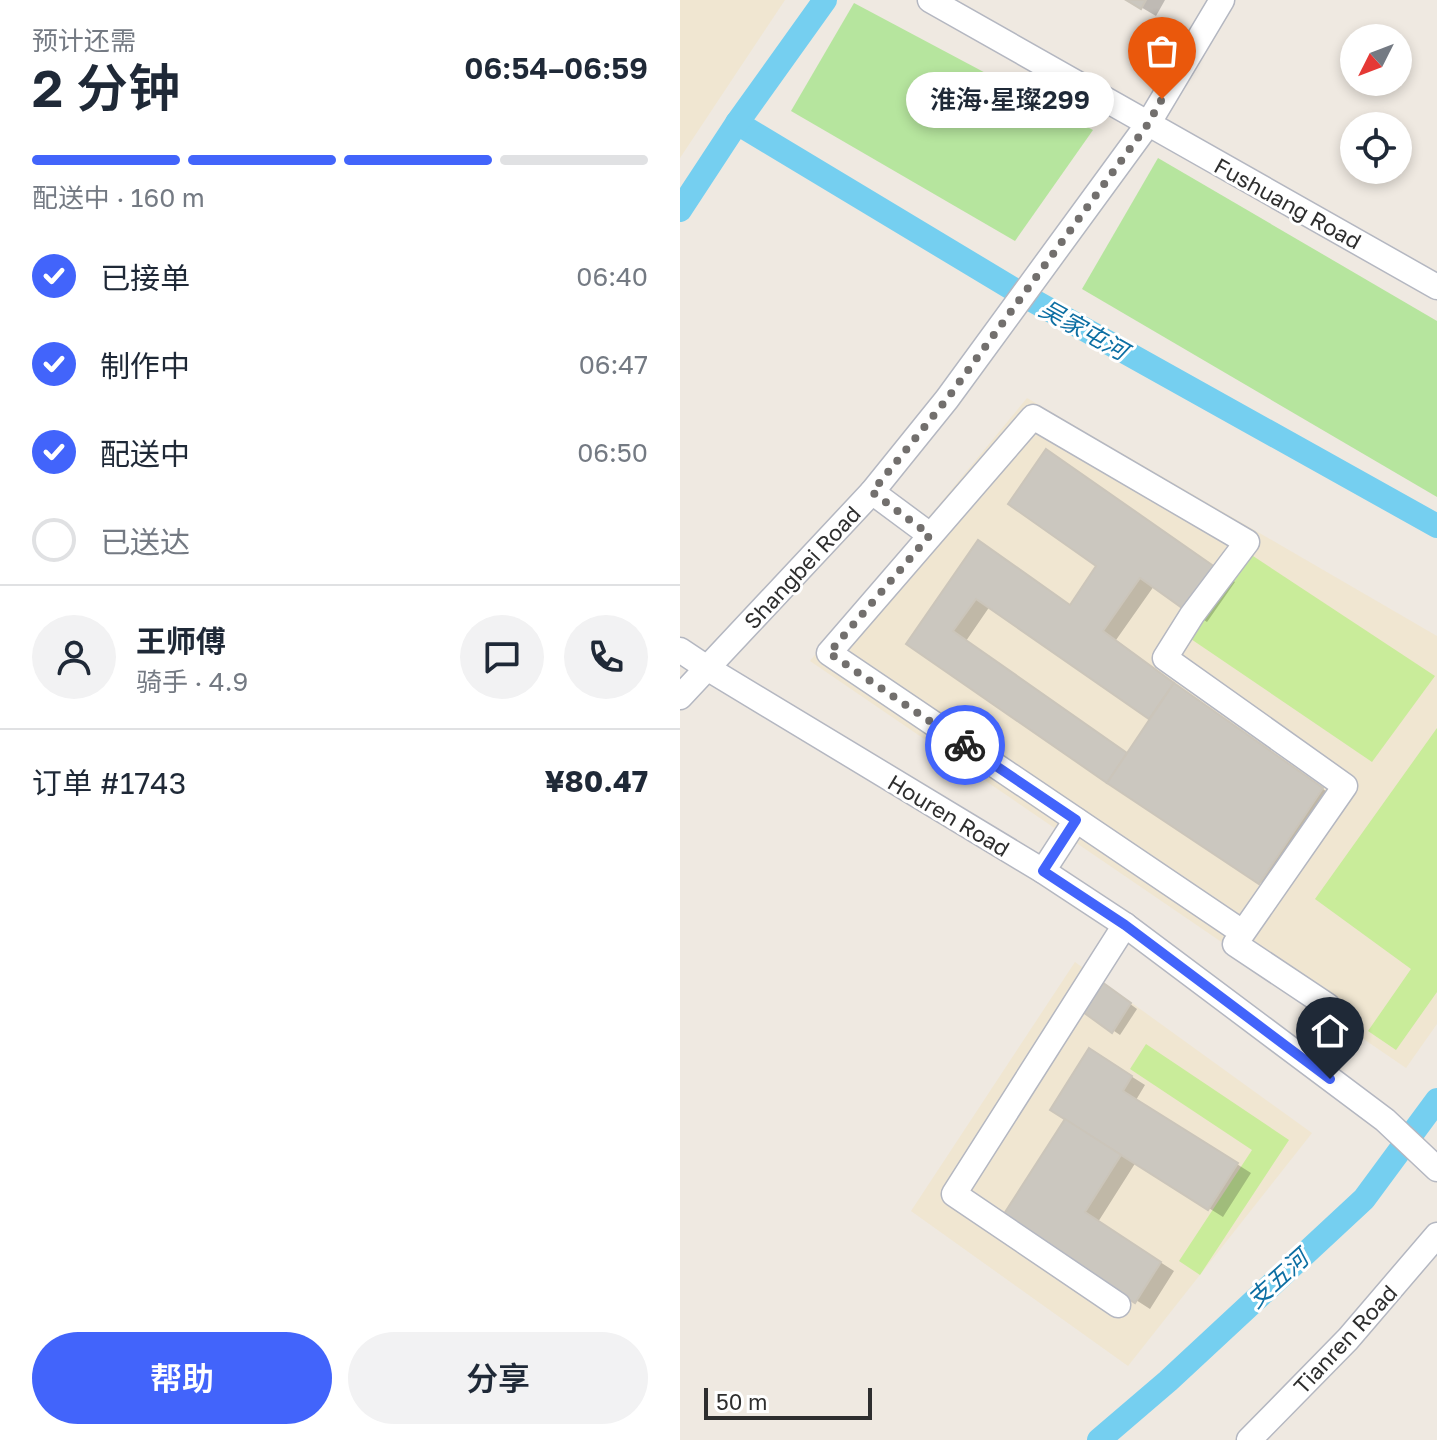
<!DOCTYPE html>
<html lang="zh">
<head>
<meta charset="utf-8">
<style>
  :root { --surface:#fff; --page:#f2f2f3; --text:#1f2937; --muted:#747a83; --line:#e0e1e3; --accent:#4264fb }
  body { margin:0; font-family:"Golos Text","Noto Sans SC",sans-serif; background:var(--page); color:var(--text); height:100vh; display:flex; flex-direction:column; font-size:30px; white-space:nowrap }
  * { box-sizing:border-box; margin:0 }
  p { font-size:26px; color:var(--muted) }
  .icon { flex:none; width:44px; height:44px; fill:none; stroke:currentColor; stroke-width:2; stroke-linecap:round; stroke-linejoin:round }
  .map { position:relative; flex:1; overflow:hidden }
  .sheet { display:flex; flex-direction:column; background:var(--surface); width:680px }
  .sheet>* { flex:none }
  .needle { width:52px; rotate:228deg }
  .tools { position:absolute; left:660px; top:24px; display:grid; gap:16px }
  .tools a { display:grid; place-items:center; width:72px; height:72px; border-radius:50%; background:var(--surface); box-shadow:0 4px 12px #0003; font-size:40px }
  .scale { position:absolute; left:24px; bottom:20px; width:168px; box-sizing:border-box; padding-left:8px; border:4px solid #2e2e2e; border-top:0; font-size:22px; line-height:28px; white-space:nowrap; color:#2e2e2e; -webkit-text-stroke:6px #fff; paint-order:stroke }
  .pin { position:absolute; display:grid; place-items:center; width:68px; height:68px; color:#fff; margin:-82px -34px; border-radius:50% 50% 50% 0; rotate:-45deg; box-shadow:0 0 8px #0007 }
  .pin .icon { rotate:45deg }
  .courier { position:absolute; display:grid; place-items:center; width:80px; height:80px; margin:-40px; border:6px solid #4264fb; border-radius:50%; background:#fff; color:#222; box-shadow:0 2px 10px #0007 }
  .bubble { position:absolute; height:56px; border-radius:28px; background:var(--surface); box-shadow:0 4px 12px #0003; font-size:26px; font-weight:600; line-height:56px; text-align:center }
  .head em { font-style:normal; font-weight:600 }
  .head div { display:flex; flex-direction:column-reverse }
  .head { display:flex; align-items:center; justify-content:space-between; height:136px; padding:0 32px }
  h1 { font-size:52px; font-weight:600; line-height:60px }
  .bar { display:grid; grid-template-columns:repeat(4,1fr); gap:12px 8px; align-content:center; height:96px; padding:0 32px }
  .bar i { height:10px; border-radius:6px; background:var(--line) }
  .bar .selected { background:var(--accent) }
  .bar p { grid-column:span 4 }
  .line { display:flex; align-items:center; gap:20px; padding:0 32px; border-top:2px solid var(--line) }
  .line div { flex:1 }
  .round { display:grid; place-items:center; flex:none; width:84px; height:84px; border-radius:42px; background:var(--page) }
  ol { padding:0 32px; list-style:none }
  li { display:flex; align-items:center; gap:24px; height:88px }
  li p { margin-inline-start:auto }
  li .icon { padding:8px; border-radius:50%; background:var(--accent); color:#fff; stroke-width:4 }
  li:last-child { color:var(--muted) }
  li i { width:44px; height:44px; border:4px solid var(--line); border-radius:50% }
  .button { display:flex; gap:16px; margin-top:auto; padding:16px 32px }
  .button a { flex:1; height:92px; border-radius:48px; background:var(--accent); color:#fff; font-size:32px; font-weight:600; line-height:92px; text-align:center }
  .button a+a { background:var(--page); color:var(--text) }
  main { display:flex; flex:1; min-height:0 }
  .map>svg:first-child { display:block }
</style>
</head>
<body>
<main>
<section class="sheet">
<div class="head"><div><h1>2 分钟</h1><p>预计还需</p></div><em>06:54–06:59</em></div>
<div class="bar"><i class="selected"></i><i class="selected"></i><i class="selected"></i><i></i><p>配送中 · 160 m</p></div>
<ol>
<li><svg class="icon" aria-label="check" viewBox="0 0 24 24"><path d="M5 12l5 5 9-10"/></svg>已接单<p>06:40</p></li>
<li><svg class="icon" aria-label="check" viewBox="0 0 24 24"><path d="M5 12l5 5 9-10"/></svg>制作中<p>06:47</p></li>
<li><svg class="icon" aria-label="check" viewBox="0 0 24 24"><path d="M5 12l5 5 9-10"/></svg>配送中<p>06:50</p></li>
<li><i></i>已送达</li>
</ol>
<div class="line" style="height:144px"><a class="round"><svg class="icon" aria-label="person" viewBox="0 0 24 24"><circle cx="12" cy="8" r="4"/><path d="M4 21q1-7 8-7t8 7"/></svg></a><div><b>王师傅</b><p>骑手 · 4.9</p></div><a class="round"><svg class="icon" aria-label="chat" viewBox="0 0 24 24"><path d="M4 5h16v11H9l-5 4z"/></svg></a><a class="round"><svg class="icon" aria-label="phone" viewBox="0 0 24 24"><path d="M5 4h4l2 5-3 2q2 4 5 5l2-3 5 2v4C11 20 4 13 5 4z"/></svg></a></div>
<div class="line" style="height:104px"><div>订单 #1743</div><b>¥80.47</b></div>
<div class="button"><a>帮助</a><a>分享</a></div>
</section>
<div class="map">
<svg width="757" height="1440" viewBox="0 0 757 1440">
  <rect width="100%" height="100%" fill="#efe9e1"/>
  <g fill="#f0e6d1">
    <path d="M0 0H105L0 158Z"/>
    <path d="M347 398 757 636V1024L726 1068 130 661Z"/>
    <path d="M395 962 632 1133 448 1366 231 1211Z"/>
  </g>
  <g fill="#b6e59e">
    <path d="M174 3 413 130 335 241 111 111Z"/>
    <path d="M478 158 757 321V497L402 289Z"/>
  </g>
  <g fill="#c9ec9a">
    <path d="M567 552 755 676 692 762 508 637Z"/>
    <path d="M757 728V992L716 1050 688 1031 731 969 635 899Z"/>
    <path d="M466 1044 609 1140 520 1275 499 1261 572 1150 450 1069Z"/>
  </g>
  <g fill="#0003" fill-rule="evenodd">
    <path d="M449 0H485L476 16Z"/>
    <path d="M381 460 555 582 527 622 474 586 436 640 507 693 653 796 590 888 428 782 228 643 299 543 391 606 419 566ZM310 606 472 719 449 754 286 641Z"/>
    <path d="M430 989 457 1009 440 1035 405 1011Z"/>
    <path d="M424 1059 465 1085 456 1100 571 1173 543 1217 456 1162 418 1222 494 1271 470 1309 325 1216Z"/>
  </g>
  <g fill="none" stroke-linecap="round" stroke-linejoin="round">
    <g stroke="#75cff0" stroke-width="24">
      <path d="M57 123 343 295 757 526"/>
      <path d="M0 210 57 123 145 0"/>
      <path d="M419 1440 488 1381 684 1199 757 1100"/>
    </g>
  </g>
  <g fill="#cbc7bf" stroke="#cbc5ba" stroke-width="2">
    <path d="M446 0H466L461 9Z"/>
    <path d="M366 449 542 572 512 615 460 578 423 631 494 683 469 719 296 599 273 631 447 753 427 783 226 644 298 540 390 605 416 566 328 504Z"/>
    <path d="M494 683 643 788 579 884 427 783Z"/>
    <path d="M422 982 451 1003 432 1033 403 1012Z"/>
    <path d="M409 1048 452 1076 443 1091 558 1163 528 1210 370 1110Z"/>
    <path d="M385 1119 441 1155 405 1212 481 1262 455 1303 322 1217Z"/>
  </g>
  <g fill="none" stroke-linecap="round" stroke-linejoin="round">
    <g stroke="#b4b7c1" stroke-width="27">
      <g id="minor">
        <path d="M250 0 757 287"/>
        <path d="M192 492 250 535"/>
        <path d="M0 650 27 668 363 871 445 925 705 1120 757 1169"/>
        <path d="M0 697 192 492 267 399 468 124 542 0"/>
        <path d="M363 871 396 820"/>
        <path d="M562 932 149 653 353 417 567 542 512 615 485 658 665 786 555 944 648 1006"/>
        <path d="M438 1305 274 1194 445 925"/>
        <path d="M569 1440 668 1339 757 1235"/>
      </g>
    </g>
    <use href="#minor" stroke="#fff" stroke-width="24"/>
  </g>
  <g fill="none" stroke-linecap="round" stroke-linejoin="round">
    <path stroke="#726f6d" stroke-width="8" stroke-dasharray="0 14.4" d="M285 745 149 653 250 535 192 492 267 399 468 124 482 99"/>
    <path stroke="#4264fb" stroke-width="10" d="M285 745 396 820 363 871 445 925 650 1079"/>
  </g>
  <g text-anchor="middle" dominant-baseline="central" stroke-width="6" stroke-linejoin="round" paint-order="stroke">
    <g font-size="22" fill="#2e2e2e" stroke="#fff">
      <text transform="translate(608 203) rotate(29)">Fushuang Road</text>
      <text transform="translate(122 567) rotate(-47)">Shangbei Road</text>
      <text transform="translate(269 815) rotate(31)">Houren Road</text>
      <text transform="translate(665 1339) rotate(-47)">Tianren Road</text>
    </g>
    <g font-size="24" font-style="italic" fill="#0d6fa3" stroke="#fff">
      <text transform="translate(404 329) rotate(29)">吴家屯河</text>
      <text transform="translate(597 1278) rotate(-42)">支五河</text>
    </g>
  </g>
</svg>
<div class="tools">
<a><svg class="needle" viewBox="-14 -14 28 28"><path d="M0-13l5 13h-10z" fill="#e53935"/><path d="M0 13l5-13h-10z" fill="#747a83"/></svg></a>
<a><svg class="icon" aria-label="locate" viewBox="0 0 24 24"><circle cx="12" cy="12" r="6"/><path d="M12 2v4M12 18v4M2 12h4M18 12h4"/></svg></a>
</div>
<div class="scale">50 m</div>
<div class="pin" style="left:482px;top:99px;background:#ea580c"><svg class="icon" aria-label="bag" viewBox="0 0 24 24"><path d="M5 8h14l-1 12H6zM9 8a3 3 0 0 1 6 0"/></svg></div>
<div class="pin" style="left:650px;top:1079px;background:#1f2937"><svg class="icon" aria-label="home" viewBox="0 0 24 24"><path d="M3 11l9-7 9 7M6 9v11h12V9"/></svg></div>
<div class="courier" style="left:285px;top:745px"><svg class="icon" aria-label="bike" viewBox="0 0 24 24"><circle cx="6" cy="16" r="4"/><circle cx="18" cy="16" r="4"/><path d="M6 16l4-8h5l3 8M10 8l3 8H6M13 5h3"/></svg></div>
<div class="bubble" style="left:226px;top:72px;width:208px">淮海·星璨299</div>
</div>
</main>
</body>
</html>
